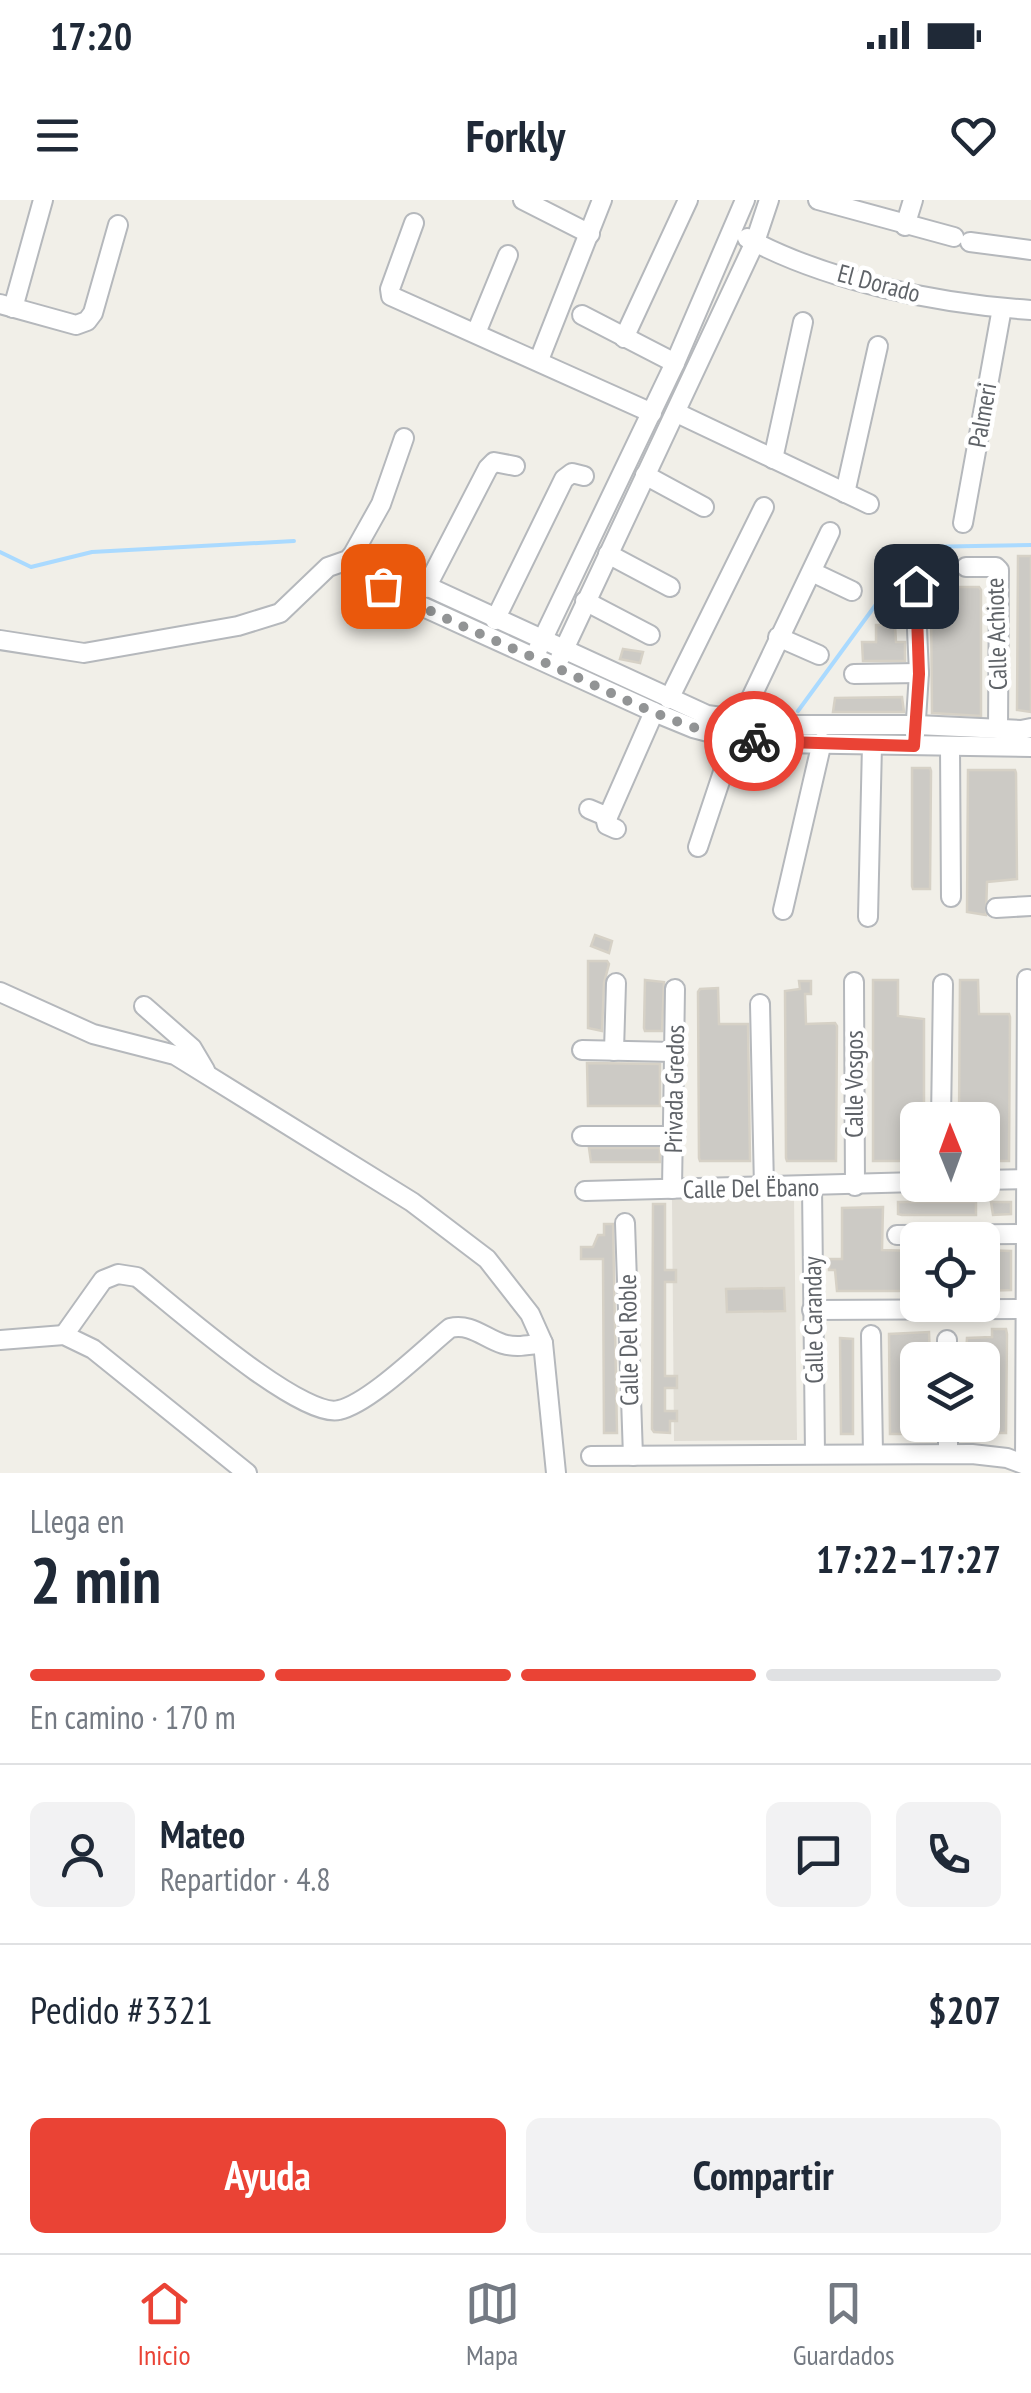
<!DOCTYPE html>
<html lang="es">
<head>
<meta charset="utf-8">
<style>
  :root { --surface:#fff; --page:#f2f2f3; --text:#1f2937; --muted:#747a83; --line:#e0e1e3; --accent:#ea4335 }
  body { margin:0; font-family:"PT Sans Narrow",sans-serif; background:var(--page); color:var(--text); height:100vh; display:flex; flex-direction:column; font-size:38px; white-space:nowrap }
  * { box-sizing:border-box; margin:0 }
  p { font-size:32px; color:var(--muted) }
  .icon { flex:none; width:55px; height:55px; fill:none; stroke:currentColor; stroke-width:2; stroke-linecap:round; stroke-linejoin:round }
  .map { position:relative; height:1273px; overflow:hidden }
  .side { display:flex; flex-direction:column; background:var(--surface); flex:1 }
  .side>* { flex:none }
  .needle { width:65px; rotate:359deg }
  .controls { position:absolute; left:900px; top:902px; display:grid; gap:20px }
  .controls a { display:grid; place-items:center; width:100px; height:100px; border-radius:15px; background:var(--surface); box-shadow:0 5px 15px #0003; font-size:50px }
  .pin { position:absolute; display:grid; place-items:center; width:85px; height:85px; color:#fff; margin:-42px; border-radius:20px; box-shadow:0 5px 15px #0006 }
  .courier { position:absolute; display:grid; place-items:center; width:100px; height:100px; margin:-50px; border:8px solid #ea4335; border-radius:50%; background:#fff; color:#222; box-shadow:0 2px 12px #0007 }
  .overview em { font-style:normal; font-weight:800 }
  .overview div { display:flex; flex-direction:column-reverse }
  .overview { display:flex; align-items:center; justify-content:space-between; height:170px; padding:0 30px }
  h1 { font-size:65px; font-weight:800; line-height:75px }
  .bar { display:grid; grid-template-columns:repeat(4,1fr); gap:15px 10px; align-content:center; height:120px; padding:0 30px }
  .bar i { height:12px; border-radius:8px; background:var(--line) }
  .bar .current { background:var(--accent) }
  .bar p { grid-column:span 4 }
  .line { display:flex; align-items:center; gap:25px; padding:0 30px; border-top:2px solid var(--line) }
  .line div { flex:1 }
  .round { display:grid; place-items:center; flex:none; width:105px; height:105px; border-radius:15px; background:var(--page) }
  .action { display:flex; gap:20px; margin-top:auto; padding:20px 30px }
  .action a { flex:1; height:115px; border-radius:15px; background:var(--accent); color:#fff; font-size:40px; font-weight:800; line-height:115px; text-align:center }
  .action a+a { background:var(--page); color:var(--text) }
  .status { display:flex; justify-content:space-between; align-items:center; height:70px; padding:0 50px; background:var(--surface); direction:ltr }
  .status svg { height:28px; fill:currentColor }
  header { display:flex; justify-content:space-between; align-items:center; height:130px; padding:0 30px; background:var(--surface); font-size:45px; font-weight:800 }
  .dock { display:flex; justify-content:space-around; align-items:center; height:140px; border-top:2px solid var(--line); background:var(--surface); font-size:28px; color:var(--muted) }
  .dock a { display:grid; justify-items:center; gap:5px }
  .dock .current { color:var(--accent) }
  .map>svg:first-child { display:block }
</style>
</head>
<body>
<div class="status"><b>17:20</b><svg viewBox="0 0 49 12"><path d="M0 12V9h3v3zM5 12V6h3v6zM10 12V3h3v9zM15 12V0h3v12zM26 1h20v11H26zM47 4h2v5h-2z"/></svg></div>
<header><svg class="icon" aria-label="menu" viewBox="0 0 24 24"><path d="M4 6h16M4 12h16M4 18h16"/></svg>Forkly<svg class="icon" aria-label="heart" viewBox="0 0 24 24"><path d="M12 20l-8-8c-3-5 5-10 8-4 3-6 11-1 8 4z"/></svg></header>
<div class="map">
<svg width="1031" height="1273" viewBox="0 0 1031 1273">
  <rect width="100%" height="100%" fill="#f1efe8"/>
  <path fill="#e1ded6" d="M794 996 797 1240 674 1241 672 998Z"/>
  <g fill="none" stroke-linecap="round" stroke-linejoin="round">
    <g stroke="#aadaff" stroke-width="4">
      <path d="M0 352 31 367 92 352 294 341"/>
      <path d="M798 511 918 347 1031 345"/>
    </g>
  </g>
  <g fill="#cccac5" stroke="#d6d1c6" stroke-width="2.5">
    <path d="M923 353H953V373L926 372Z"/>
    <path d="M1018 356H1031V512L1017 510Z"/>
    <path d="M956 387H979L981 390V516L932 513 931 402 933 399H956Z"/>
    <path d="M876 425H895L896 442H905V461H863L862 442H876Z"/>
    <path d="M623 449 643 452 640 463 620 459Z"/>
    <path d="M835 498 902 497 904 512H833Z"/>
    <path d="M912 568H930L931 571 930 689H913L912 686Z"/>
    <path d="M968 570H1015L1016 573 1017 679 987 682 986 715 967 712Z"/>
    <path d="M595 735 612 741 609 753 591 746Z"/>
    <path d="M588 761H607L609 764 604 783 602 831 588 828Z"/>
    <path d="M645 780 664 782 662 831H645L644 828Z"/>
    <path d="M873 780H898V816L924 819V920H918V961H873Z"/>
    <path d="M960 780H978L979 814H1009L1010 817 1009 961H992L990 943H985L984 920H959Z"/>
    <path d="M799 781H811V794H805L806 824 835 823 837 826 836 961H787L786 958 785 791 800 789Z"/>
    <path d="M718 788 719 824H748L750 961H700L699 958 698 792 700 789Z"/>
    <path d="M587 863 660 864V906H588Z"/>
    <path d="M589 948H660V962H591Z"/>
    <path d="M898 1002H976V1015H902L898 1014Z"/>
    <path d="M991 1002H1011V1014L993 1015Z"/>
    <path d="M653 1004H665V1070H676V1082H665V1176H677V1188H665V1211H677V1221H670V1233L654 1232 652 1229Z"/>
    <path d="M883 1007 882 1050 917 1051 918 1091H837L835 1070H829V1059H842V1008Z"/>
    <path d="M604 1024H613L617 1233H604L603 1059H581V1047H593L598 1035H604Z"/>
    <path d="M982 1050 1011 1051V1090L982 1091Z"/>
    <path d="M784 1088 785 1111 727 1112 726 1089Z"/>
    <path d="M992 1129H1006L1007 1134 1006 1233H992V1160L968 1159 966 1156 967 1138 992 1137Z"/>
    <path d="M929 1132 930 1160H902V1234H890L889 1134Z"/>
    <path d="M840 1138 853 1139V1234H841Z"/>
  </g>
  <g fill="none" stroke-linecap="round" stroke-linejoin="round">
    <g stroke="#b5b8bc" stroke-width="22">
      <g id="minor">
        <path d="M523 0 590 34"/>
        <path d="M818 0 954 37"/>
        <path d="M414 23 390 89 391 96 652 213"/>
        <path d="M905 26 913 0"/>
        <path d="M747 38C829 82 939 104 1031 110"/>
        <path d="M970 42 1031 50"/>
        <path d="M0 104 76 125 87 121 93 113 118 25"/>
        <path d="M13 108 43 0"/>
        <path d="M582 115 675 163"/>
        <path d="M476 133 508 55"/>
        <path d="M624 138 688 0"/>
        <path d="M539 160 602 0"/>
        <path d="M677 213 869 304"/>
        <path d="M773 259 803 122"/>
        <path d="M645 275 704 307"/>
        <path d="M845 293 878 146"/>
        <path d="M963 323 1002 108"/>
        <path d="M608 354 670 387"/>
        <path d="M348 360C364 368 378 365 394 371L707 515 781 525H917L1021 530 1031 528"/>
        <path d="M966 367H996L999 370 998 529"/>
        <path d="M365 368 372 379 397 395 654 512 693 528 735 539 776 543 1031 547"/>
        <path d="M812 372 852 391"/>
        <path d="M915 386 919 473 915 535"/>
        <path d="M426 388 488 268 494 262 515 266"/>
        <path d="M585 401 650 435"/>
        <path d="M495 420 564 279 572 273 584 276"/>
        <path d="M778 437 819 455"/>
        <path d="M0 440 84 453 238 426 280 413 328 367 348 360 353 354 381 304 404 238"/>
        <path d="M538 449 675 163 745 0"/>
        <path d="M560 458 755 42 769 0"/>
        <path d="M854 474 919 473"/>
        <path d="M669 499 764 307"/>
        <path d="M950 547 951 697"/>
        <path d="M589 609 608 617"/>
        <path d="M616 629 607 625 606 621 654 512"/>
        <path d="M698 647 740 521 830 332"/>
        <path d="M996 708 1031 706"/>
        <path d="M783 710 822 542"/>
        <path d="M868 717 872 545"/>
        <path d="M854 782 855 986"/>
        <path d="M0 792 93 834 175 855 412 1002 487 1059 530 1114 543 1143 556 1273"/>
        <path d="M760 804 764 987"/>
        <path d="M144 806 192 848 205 870"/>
        <path d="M582 850 674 852"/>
        <path d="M614 851 616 783"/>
        <path d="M941 920 943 784"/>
        <path d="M582 936H674"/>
        <path d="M982 980 1031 979"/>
        <path d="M812 986 815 1254"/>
        <path d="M672 989 675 789"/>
        <path d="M585 991 918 982"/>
        <path d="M625 1023 633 1256"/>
        <path d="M897 1035 1031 1034"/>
        <path d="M812 1110 1031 1109"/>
        <path d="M64 1135 103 1080 118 1074 137 1077C170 1103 302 1220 339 1210 370 1203 424 1149 450 1128 471 1123 484 1138 503 1144 516 1148 530 1145 543 1143"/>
        <path d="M871 1135 873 1254"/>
        <path d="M0 1140 64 1135 93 1149 247 1273"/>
        <path d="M947 1140V1160"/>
        <path d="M948 1225V1254"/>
        <path d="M591 1256 972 1254 1007 1258 1031 1267"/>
        <path d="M1025 1264 1027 779"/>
      </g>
    </g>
    <use href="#minor" stroke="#fff" stroke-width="18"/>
  </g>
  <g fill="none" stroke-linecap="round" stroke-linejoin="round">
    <path stroke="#929495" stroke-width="10" stroke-dasharray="0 18" d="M383 386C439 418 500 442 559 469 622 497 685 533 754 541"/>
    <path stroke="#ea4335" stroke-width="12" d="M754 541 914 546 919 474 916 386"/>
  </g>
  <g text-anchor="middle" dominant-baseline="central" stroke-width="9" stroke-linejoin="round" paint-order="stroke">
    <g font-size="25" fill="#5f6368" stroke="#fff">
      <text transform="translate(879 83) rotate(15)">El Dorado</text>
      <text transform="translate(982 215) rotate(-80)">Palmeri</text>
      <text transform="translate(996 434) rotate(-92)">Calle Achiote</text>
      <text transform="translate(854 884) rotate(-90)">Calle Vosgos</text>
      <text transform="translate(674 889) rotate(-89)">Privada Gredos</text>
      <text transform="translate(751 988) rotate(-1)">Calle Del Ëbano</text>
      <text transform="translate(813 1120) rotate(-91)">Calle Caranday</text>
      <text transform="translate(628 1140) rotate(-91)">Calle Del Roble</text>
    </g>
  </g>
</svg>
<div class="controls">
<a><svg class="needle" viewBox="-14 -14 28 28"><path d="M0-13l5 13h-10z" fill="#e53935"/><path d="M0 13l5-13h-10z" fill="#747a83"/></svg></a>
<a><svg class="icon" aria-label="locate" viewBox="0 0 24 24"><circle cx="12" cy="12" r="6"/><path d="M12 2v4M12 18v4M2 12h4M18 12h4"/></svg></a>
<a><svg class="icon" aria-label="layers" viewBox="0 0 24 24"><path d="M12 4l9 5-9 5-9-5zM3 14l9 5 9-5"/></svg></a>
</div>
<div class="pin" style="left:383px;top:386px;background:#ea580c"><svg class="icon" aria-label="bag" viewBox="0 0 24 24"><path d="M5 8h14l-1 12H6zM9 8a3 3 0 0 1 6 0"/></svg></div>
<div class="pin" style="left:916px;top:386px;background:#1f2937"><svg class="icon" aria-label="home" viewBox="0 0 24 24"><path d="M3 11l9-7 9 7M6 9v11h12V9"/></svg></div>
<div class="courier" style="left:754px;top:541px"><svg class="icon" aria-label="bike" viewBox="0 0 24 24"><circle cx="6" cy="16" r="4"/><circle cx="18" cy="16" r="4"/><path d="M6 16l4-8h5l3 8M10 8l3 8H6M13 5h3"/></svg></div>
</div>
<section class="side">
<div class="overview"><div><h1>2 min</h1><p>Llega en</p></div><em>17:22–17:27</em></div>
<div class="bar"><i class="current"></i><i class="current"></i><i class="current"></i><i></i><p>En camino · 170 m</p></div>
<div class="line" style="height:180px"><a class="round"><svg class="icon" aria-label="person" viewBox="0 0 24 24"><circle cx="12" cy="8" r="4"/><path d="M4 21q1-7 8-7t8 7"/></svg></a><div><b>Mateo</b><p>Repartidor · 4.8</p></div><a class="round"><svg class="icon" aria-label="chat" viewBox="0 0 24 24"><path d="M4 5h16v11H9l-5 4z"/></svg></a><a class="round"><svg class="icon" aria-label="phone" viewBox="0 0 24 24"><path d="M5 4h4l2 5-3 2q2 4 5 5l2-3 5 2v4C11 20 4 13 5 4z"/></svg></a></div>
<div class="line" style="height:130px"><div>Pedido #3321</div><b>$207</b></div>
<div class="action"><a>Ayuda</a><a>Compartir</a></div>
</section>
<nav class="dock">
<a class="current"><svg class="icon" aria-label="home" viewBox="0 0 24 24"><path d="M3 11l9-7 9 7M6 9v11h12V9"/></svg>Inicio</a>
<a><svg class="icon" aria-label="map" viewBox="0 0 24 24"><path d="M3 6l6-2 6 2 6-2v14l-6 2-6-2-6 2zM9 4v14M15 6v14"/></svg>Mapa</a>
<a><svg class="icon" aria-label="saved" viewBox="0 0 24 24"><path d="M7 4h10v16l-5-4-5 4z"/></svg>Guardados</a>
</nav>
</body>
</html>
